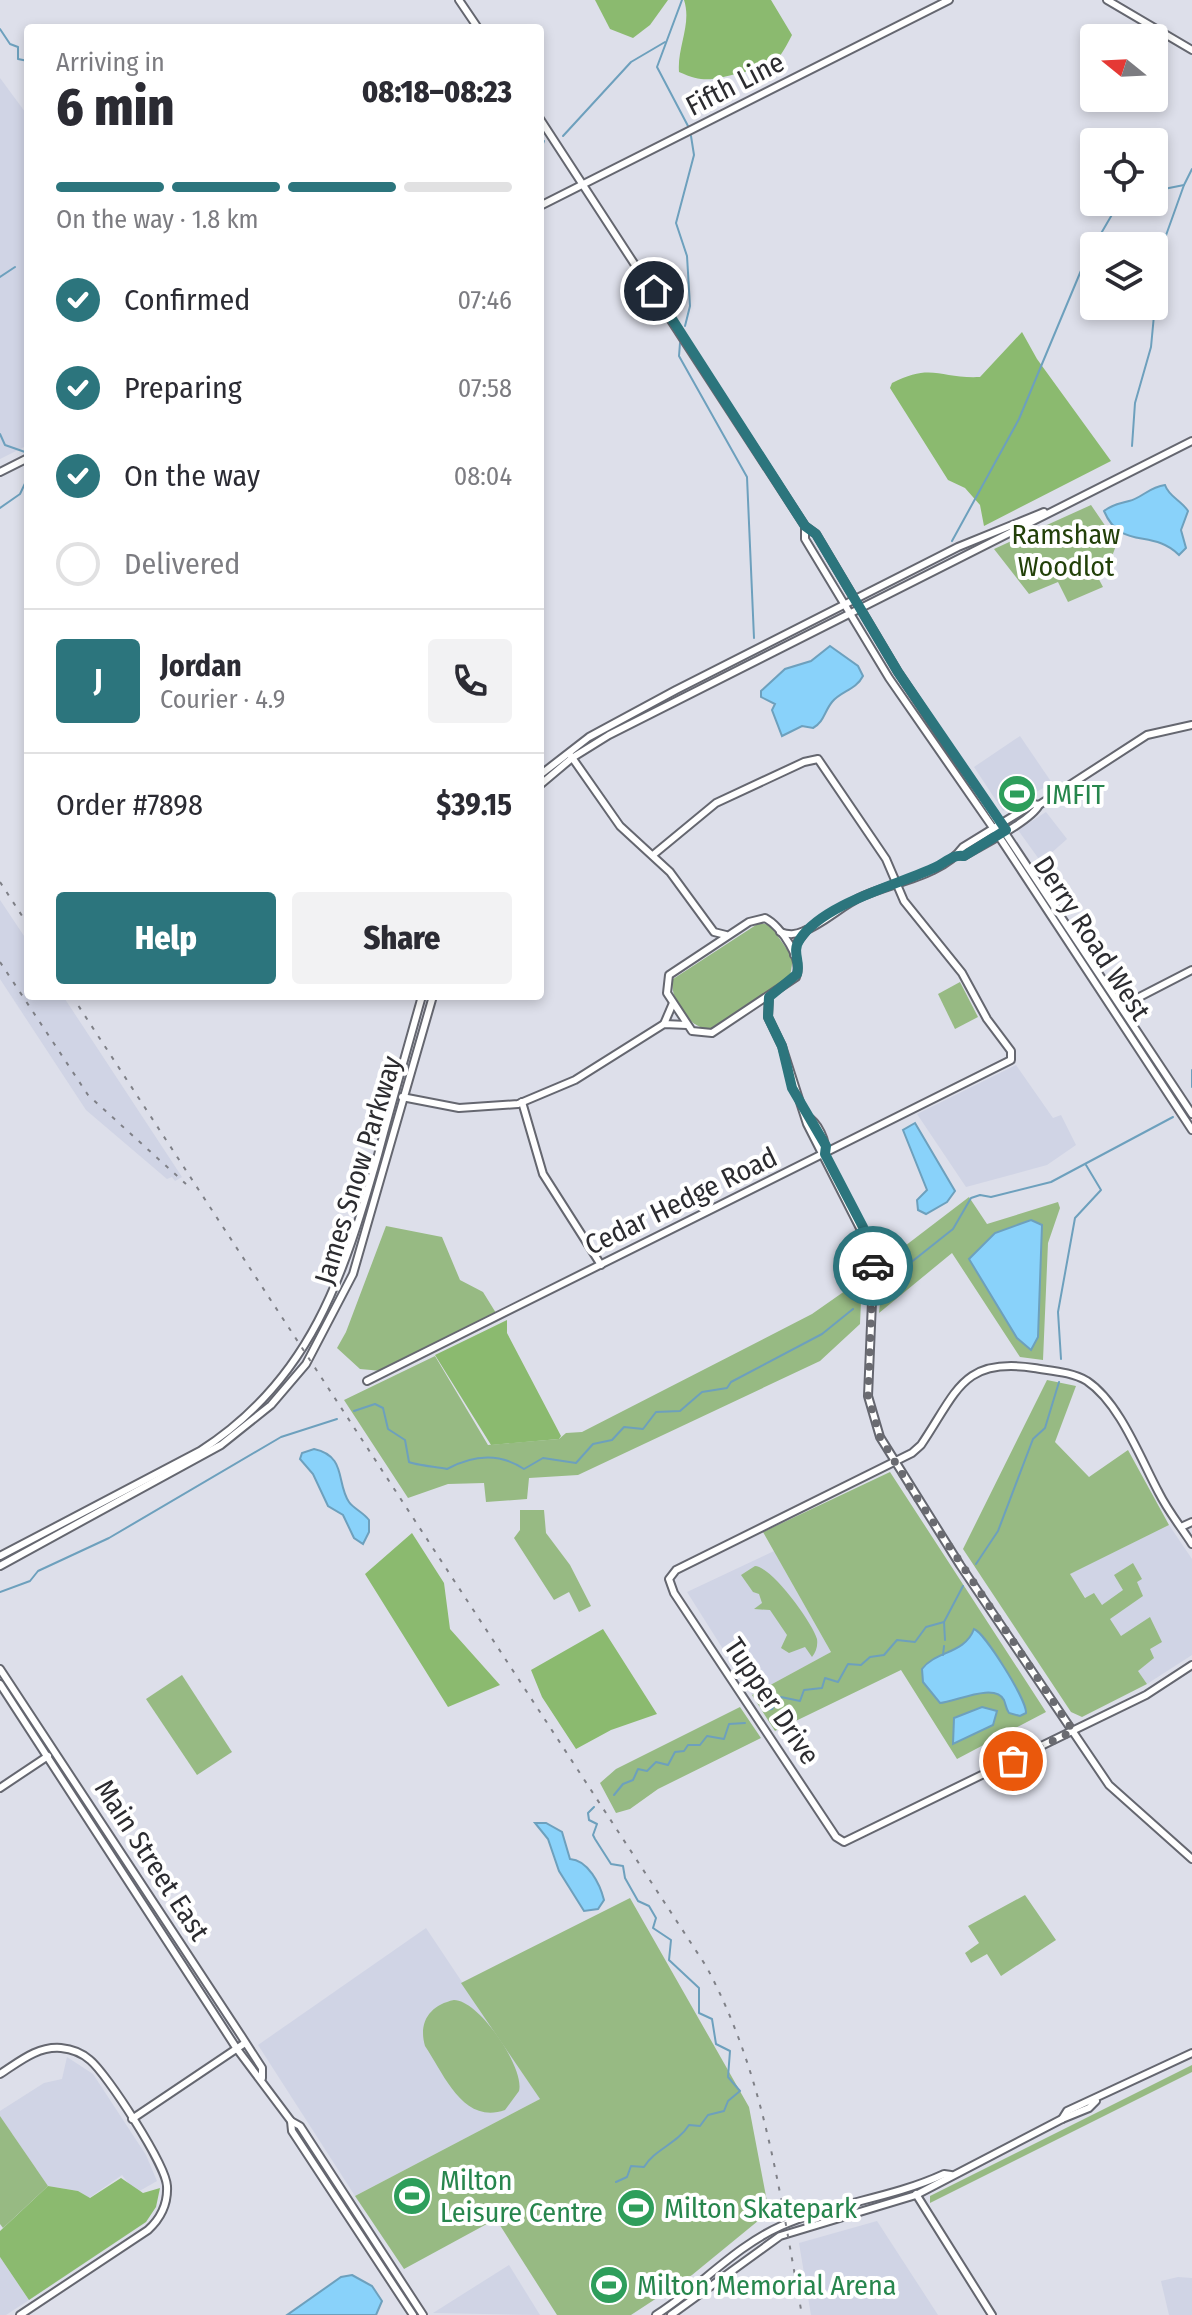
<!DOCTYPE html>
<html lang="en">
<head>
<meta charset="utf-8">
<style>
  :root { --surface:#fff; --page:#f2f2f3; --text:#2b2b33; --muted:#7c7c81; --line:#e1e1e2; --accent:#2c757d }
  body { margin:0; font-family:"Fira Sans Condensed",sans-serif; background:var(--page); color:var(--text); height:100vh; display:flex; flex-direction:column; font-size:30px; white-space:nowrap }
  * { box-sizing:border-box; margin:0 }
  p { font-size:26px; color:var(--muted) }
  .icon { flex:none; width:44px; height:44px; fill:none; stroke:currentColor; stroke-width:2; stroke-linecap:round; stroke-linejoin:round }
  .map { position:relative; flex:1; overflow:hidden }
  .panel { position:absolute; left:24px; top:24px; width:520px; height:976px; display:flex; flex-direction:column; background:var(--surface); border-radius:8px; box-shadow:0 4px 12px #0003 }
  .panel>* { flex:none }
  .needle { width:52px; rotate:288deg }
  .controls { position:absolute; left:1080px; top:24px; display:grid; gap:16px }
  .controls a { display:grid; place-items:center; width:88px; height:88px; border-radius:8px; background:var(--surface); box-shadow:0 4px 12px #0003; font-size:40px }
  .pin { position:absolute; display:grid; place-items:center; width:68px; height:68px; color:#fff; margin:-34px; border:4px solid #fff; border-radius:50%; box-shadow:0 2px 8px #0007 }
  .courier { position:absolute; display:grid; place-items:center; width:80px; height:80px; margin:-40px; border:6px solid #2c757d; border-radius:50%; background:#fff; color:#222; box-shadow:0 2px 10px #0007 }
  .headline em { font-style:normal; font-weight:800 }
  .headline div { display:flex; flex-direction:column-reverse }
  .headline { display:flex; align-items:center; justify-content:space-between; height:136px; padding:0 32px }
  h1 { font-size:52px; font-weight:800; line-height:60px }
  .bar { display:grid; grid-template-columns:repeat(4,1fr); gap:12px 8px; align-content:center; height:96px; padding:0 32px }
  .bar i { height:10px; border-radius:6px; background:var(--line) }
  .bar .current { background:var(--accent) }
  .bar p { grid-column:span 4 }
  .line { display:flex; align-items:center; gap:20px; padding:0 32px; border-top:2px solid var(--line) }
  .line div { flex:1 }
  .round { display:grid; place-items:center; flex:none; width:84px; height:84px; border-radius:8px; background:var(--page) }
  ol { padding:0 32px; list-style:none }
  li { display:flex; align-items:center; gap:24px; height:88px }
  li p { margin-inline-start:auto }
  li .icon { padding:8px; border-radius:50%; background:var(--accent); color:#fff; stroke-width:4 }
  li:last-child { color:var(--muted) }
  li i { width:44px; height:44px; border:4px solid var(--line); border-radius:50% }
  .cta { display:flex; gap:16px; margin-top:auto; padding:16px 32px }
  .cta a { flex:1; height:92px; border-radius:8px; background:var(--accent); color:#fff; font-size:32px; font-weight:800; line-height:92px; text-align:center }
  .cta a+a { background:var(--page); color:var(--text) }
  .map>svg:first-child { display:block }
</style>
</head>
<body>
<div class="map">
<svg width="1192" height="2315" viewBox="0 0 1192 2315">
  <rect width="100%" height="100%" fill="#dddfea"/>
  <g fill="#d0d4e5">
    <path d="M0 78 28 116V445L0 459Z"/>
    <path d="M1020 736 1052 783 1003 811 974 767Z"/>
    <path d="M1046 812 1067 839 1041 862 1018 830Z"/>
    <path d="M0 900 28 942V996H63L182 1177 175 1181 172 1177 167 1179 86 1110 0 979Z"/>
    <path d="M1016 1065 1053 1118 1061 1115 1076 1145 1047 1165 966 1187 917 1114Z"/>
    <path d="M1169 1525 1192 1559V1655L1147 1684 1069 1574Z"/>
    <path d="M774 1551 831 1652 752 1695 687 1592Z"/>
    <path d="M426 1928 540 2099 355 2196 258 2045Z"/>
    <path d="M67 2057 93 2074 146 2155 157 2181 136 2193 122 2175 89 2198 78 2191 48 2186 0 2116V2111L44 2083 62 2079Z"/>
    <path d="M877 2221 938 2315H811L799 2243Z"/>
    <path d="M0 2257 29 2300 6 2315H0Z"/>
    <path d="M509 2265 540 2315 433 2313Z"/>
    <path d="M1178 2277 1192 2278V2315H1169L1161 2281Z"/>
  </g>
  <g fill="#97ba83">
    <path d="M1091 505 1117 543 1111 559 1094 570 1103 587 1068 602 1058 582 1029 594 994 549Z"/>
    <path d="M759 923 770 925 793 958 790 977 713 1028C692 1034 668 998 673 979Z"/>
    <path d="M960 982 978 1017 955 1029 938 994Z"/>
    <path d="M969 1197 987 1224 1058 1202 1060 1208 1048 1243 1043 1360 1020 1357 952 1253 879 1313 884 1262Z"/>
    <path d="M386 1226 442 1237 460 1280 483 1292 496 1313 382 1371 360 1369 337 1348 346 1332Z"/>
    <path d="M862 1279 860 1324 820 1361 578 1475 529 1478 527 1499 486 1502 484 1483 448 1484 408 1498 344 1400 435 1356 488 1445 559 1439 566 1433 582 1432 812 1314Z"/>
    <path d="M1047 1380 1076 1386 1055 1442 1089 1477 1128 1450 1169 1525 1070 1574 1085 1598 1094 1593 1102 1605 1123 1590 1114 1575 1133 1563 1142 1579 1137 1582 1143 1596 1110 1619 1121 1636 1150 1617 1162 1642 1150 1649 1154 1658 1138 1671 1147 1684 1082 1717 1071 1712 963 1549Z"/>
    <path d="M890 1472 1046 1712 957 1759 901 1670 775 1731 752 1695 831 1652 763 1532Z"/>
    <path d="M520 1510H544L546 1533 570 1565 591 1606 579 1612 569 1592 554 1600 514 1538 520 1530Z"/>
    <path d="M755 1566C772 1567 812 1622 817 1639 818 1646 816 1652 812 1657L805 1647 789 1653 781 1648 787 1635 770 1610 754 1609 762 1603 759 1594 753 1592 741 1575Z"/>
    <path d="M182 1675 232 1752 197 1775 146 1699Z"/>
    <path d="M740 1707 761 1738 658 1789 630 1809 616 1813 600 1783 616 1769Z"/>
    <path d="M1025 1895 1056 1940 1001 1976 987 1954 971 1963 965 1953 979 1943 968 1926Z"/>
    <path d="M630 1898 749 2107 769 2212 692 2275 631 2315H557L496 2219 404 2269 355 2196 540 2099 461 1983Z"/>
    <path d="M454 2000C479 2000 525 2068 519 2091L505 2110C463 2125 444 2074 425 2046 418 2022 430 2005 454 2000Z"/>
    <path d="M1192 2065V2072L930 2203V2196Z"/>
    <path d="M0 2116 48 2186 3 2228 0 2224Z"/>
  </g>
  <g fill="#8bba6f">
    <path d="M595 0H668L650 25 633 38 610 29Z"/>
    <path d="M684 0H771L792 35C775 68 773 66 740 73 713 79 706 84 679 72 677 47 692 24 684 0Z"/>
    <path d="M1022 332 1037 359 1111 461 984 526 980 505 965 488 948 480 890 388 892 383C932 362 941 379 980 377Z"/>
    <path d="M507 1320V1333L561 1436 559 1439 491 1445 435 1355Z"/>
    <path d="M412 1533 444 1583 450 1629 500 1685 448 1707 365 1574Z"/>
    <path d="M603 1629 657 1714 611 1730 576 1749 542 1697 531 1670Z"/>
    <path d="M121 2178 143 2193 160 2188 156 2207 146 2222 29 2300 0 2257V2231L48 2186 78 2191 90 2198Z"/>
  </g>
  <g fill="#89d2fa" stroke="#6da0bd" stroke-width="2">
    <path d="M1165 485C1169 497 1181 500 1188 511L1181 530 1186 548 1179 555C1152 528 1121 551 1104 511 1113 504 1119 504 1129 501 1142 498 1149 487 1165 485Z"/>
    <path d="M830 646 858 666 863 676C856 690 841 691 832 702 824 712 824 722 813 728L802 726 782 736 772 710 775 704 761 697V691L785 669 811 661Z"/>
    <path d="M915 1123 955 1191 947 1202 926 1214 918 1210 917 1200 927 1190 903 1130Z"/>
    <path d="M1031 1220 1042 1225 1038 1337 1031 1350 1017 1338 969 1259 995 1233Z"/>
    <path d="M314 1449C347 1456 336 1483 349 1502 354 1509 363 1512 369 1520V1532L363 1544 354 1538 343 1515 328 1506 313 1474 300 1459 302 1453Z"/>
    <path d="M974 1629C984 1632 1027 1700 1026 1713L1020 1716 1009 1713C1006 1709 1006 1705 1004 1700 995 1682 955 1702 940 1703L923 1682 922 1669C935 1651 965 1654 974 1629Z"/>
    <path d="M982 1707 997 1711 993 1725 953 1744 954 1718Z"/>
    <path d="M535 1823H546L562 1832 570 1859C588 1860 600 1884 604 1900L598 1909 584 1911 559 1871 548 1839Z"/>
    <path d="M352 2275 372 2286 382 2301 376 2315H287L341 2277Z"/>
  </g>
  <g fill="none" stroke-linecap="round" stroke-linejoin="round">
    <g stroke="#6da0bd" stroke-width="2">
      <path d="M682 0 657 67 688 126"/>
      <path d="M0 29 10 44 18 47V59L28 61"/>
      <path d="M563 136 631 62 665 42"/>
      <path d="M540 142 544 141 540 152"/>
      <path d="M1154 191 1184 185 1192 169"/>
      <path d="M0 277 15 267"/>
      <path d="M685 326 690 306 687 256 676 223 694 155 691 136"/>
      <path d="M680 343 679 356 747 477 754 638"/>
      <path d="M0 434 5 445 25 452"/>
      <path d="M1132 446 1135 403 1151 347 1160 252 1184 185"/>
      <path d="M0 508 20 494 28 477"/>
      <path d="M952 541 1019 419 1085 261 1117 206 1126 202"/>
      <path d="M1192 1070V1087"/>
      <path d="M890 1279 953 1229 971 1198 980 1195 991 1197 1051 1182 1173 1117"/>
      <path d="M1061 1359 1058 1312 1075 1218 1101 1190 1086 1165"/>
      <path d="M354 1411 375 1404 383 1408 388 1429 405 1440 409 1462C415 1465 438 1467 447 1469 473 1455 500 1453 524 1469L543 1458 576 1463 593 1444 612 1440 624 1427 643 1429 656 1412 680 1411 702 1392 727 1388 731 1382 822 1334 853 1309"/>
      <path d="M976 1564 998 1531 1033 1439 1045 1428 1059 1382"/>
      <path d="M0 1592 30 1581 38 1571 109 1538 281 1437 337 1419"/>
      <path d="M945 1640 944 1622 963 1586"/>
      <path d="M943 1655 944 1646"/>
      <path d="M765 1710 772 1709 781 1697 800 1701 804 1690 822 1688 825 1678 838 1682 848 1664 861 1665 870 1657 884 1655 897 1640 915 1642 926 1627 944 1622"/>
      <path d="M614 1795 623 1784 633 1780 638 1769 647 1771 656 1762 668 1765 675 1752 684 1751 688 1745H700L707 1736 724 1739 729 1724 745 1723"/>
      <path d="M594 1807 588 1813 589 1820 597 1824 593 1835 595 1839 611 1864 623 1866 625 1878 638 1901 649 1906 656 1918 653 1928 671 1940 669 1960 699 1988V2013L712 2019 716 2044 730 2051 728 2077 740 2091 728 2101 724 2111 708 2115 700 2126 689 2125C677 2144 655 2149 644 2167L631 2166 627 2177 616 2182"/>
    </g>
    <g stroke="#656770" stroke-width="10">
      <g id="secondary">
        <path d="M459 0 478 28"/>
        <path d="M1107 0 1192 50"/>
        <path d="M540 119 805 526 816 534 898 672 1192 1114"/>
        <path d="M540 206 949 0"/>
        <path d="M0 472 28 458"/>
        <path d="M805 526V539L889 678 998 835 1192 1130"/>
        <path d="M571 756 620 826 670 872 714 932 726 935"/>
        <path d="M540 775 589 737 676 690 958 547 1044 512"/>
        <path d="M540 785 572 758 609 735 1192 441"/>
        <path d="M957 855 964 856C982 845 1031 821 1039 805"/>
        <path d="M765 918C781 926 804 960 796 977L712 1033 692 1031 667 993 669 975 749 922Z"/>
        <path d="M780 932C789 935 795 935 804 931 825 923 842 905 863 896 894 882 943 875 963 847L1033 804 1039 805 1147 735 1192 725"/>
        <path d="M794 955 796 944 807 930"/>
        <path d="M769 997 768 1017 782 1046 807 1124 869 1246 873 1278 868 1396 880 1437 960 1565 1109 1785 1192 1859"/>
        <path d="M1122 1006 1192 970"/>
        <path d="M664 1024 673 1003"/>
        <path d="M402 1097 459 1108 518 1104 575 1080 664 1024 687 1025"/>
        <path d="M522 1102 543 1174 601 1265"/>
        <path d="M806 1116C818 1122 827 1141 825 1154"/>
        <path d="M367 1381 1011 1060V1051L987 1019 962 973 904 901 886 859 818 759 804 762 716 803 653 855"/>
        <path d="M1181 1527 1192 1522"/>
        <path d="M1192 1544C1181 1527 1168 1511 1159 1493 1141 1460 1120 1403 1087 1381 1072 1372 1052 1371 1034 1368 962 1357 957 1392 921 1445L912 1453 676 1570 669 1579 674 1593 836 1837 844 1842 1146 1695 1192 1665"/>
        <path d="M0 1556 200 1451C311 1380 344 1275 378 1155 392 1102 407 1049 422 996"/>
        <path d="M0 1566 221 1445 271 1405 306 1364 353 1274 433 996"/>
        <path d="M0 1669 242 2037 262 2068V2078"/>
        <path d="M0 1684 237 2049 291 2121 300 2126 423 2315"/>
        <path d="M0 1788 48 1756"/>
        <path d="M0 2074C19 2062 37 2046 61 2048 72 2049 82 2053 90 2060 107 2074 166 2165 167 2186 168 2204 161 2218 148 2230L20 2315"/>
        <path d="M132 2119 245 2043"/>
        <path d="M1062 2119 1067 2111 1192 2053"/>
        <path d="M291 2121 292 2131 413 2315"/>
        <path d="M916 2194 992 2315"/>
        <path d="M656 2315C699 2288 734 2247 781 2226 833 2203 890 2199 944 2174L951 2175"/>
        <path d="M671 2315 780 2236 916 2195 1062 2119 1089 2108 1096 2101"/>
      </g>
    </g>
    <use href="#secondary" stroke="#fff" stroke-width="6"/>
    <g stroke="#7f8087" stroke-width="2" stroke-dasharray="4 8" stroke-linecap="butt">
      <path d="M0 882 28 925"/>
      <path d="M0 962 88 1095 186 1184"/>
      <path d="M72 996 706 1966C765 2075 780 2195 802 2315"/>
    </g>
  </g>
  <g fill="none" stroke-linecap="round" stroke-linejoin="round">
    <path stroke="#6a6b71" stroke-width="8" stroke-dasharray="0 14.4" d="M873 1266 868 1396 880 1437 913 1492 1073 1731 1013 1761"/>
    <path stroke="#2c757d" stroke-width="10" d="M654 291 805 526 816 534 898 672 1006 830 964 856C953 854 946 862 936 867 898 885 824 903 800 939 791 952 801 961 797 974L769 997 768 1017 782 1046 792 1088 826 1146 825 1154 863 1227 873 1266"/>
  </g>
  <defs>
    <g id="stadium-disc" transform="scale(2)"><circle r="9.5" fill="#2e9e5b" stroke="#fff"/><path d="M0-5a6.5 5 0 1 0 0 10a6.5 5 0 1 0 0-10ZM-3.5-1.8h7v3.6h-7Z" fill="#fff"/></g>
  </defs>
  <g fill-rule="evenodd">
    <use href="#stadium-disc" x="1017" y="794"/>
    <use href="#stadium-disc" x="412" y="2196"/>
    <use href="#stadium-disc" x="636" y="2208"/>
    <use href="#stadium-disc" x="609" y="2285"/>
  </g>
  <g text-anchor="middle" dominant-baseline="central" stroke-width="8" stroke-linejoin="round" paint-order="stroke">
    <g font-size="28" fill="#2c2c30" stroke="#fff">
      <text transform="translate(735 84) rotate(-27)">Fifth Line</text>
      <text transform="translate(1092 938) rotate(57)">Derry Road West</text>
      <text transform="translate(358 1170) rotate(-73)">James Snow Parkway</text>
      <text transform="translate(681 1201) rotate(-26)">Cedar Hedge Road</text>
      <text transform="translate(772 1701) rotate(56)">Tupper Drive</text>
      <text transform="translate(152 1860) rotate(57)">Main Street East</text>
    </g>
    <g font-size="28" fill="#224009" stroke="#fff">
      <text x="1066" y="534">Ramshaw<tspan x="1066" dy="32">Woodlot</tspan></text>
    </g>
    <g font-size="28" fill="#27864d" stroke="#fff" text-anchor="start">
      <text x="1045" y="794">IMFIT</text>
      <text x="440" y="2180">Milton<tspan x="440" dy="32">Leisure Centre</tspan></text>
      <text x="664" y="2208">Milton Skatepark</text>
      <text x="637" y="2285">Milton Memorial Arena</text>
    </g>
  </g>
</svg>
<div class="controls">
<a><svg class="needle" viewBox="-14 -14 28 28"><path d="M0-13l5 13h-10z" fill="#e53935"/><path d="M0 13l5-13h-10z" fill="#7c7c81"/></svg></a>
<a><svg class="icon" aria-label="locate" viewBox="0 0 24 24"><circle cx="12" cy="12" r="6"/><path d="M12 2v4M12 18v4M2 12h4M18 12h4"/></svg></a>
<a><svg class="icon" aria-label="layers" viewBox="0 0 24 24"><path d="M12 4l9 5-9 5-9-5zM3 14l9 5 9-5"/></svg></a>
</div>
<div class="pin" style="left:1013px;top:1761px;background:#ea580c"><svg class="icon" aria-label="bag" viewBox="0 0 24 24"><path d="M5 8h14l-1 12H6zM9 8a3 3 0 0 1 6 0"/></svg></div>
<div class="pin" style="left:654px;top:291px;background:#1f2937"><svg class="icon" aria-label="home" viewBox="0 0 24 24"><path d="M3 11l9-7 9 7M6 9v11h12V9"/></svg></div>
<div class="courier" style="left:873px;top:1266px"><svg class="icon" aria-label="car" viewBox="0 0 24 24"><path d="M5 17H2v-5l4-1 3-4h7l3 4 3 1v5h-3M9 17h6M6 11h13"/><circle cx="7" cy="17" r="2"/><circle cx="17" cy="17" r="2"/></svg></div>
<section class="panel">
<div class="headline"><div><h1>6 min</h1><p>Arriving in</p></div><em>08:18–08:23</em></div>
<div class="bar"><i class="current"></i><i class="current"></i><i class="current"></i><i></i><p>On the way · 1.8 km</p></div>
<ol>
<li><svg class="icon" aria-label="check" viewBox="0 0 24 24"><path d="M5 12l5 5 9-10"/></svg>Confirmed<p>07:46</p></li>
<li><svg class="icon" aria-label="check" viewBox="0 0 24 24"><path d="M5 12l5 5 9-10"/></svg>Preparing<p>07:58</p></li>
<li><svg class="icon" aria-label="check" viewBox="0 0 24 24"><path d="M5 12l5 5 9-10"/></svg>On the way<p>08:04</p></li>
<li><i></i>Delivered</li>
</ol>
<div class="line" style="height:144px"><b class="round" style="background:var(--accent);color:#fff">J</b><div><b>Jordan</b><p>Courier · 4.9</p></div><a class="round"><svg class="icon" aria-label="phone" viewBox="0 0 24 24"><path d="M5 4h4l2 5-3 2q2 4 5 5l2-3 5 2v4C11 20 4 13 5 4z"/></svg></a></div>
<div class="line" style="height:104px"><div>Order #7898</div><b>$39.15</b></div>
<div class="cta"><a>Help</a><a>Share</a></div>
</section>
</div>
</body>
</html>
